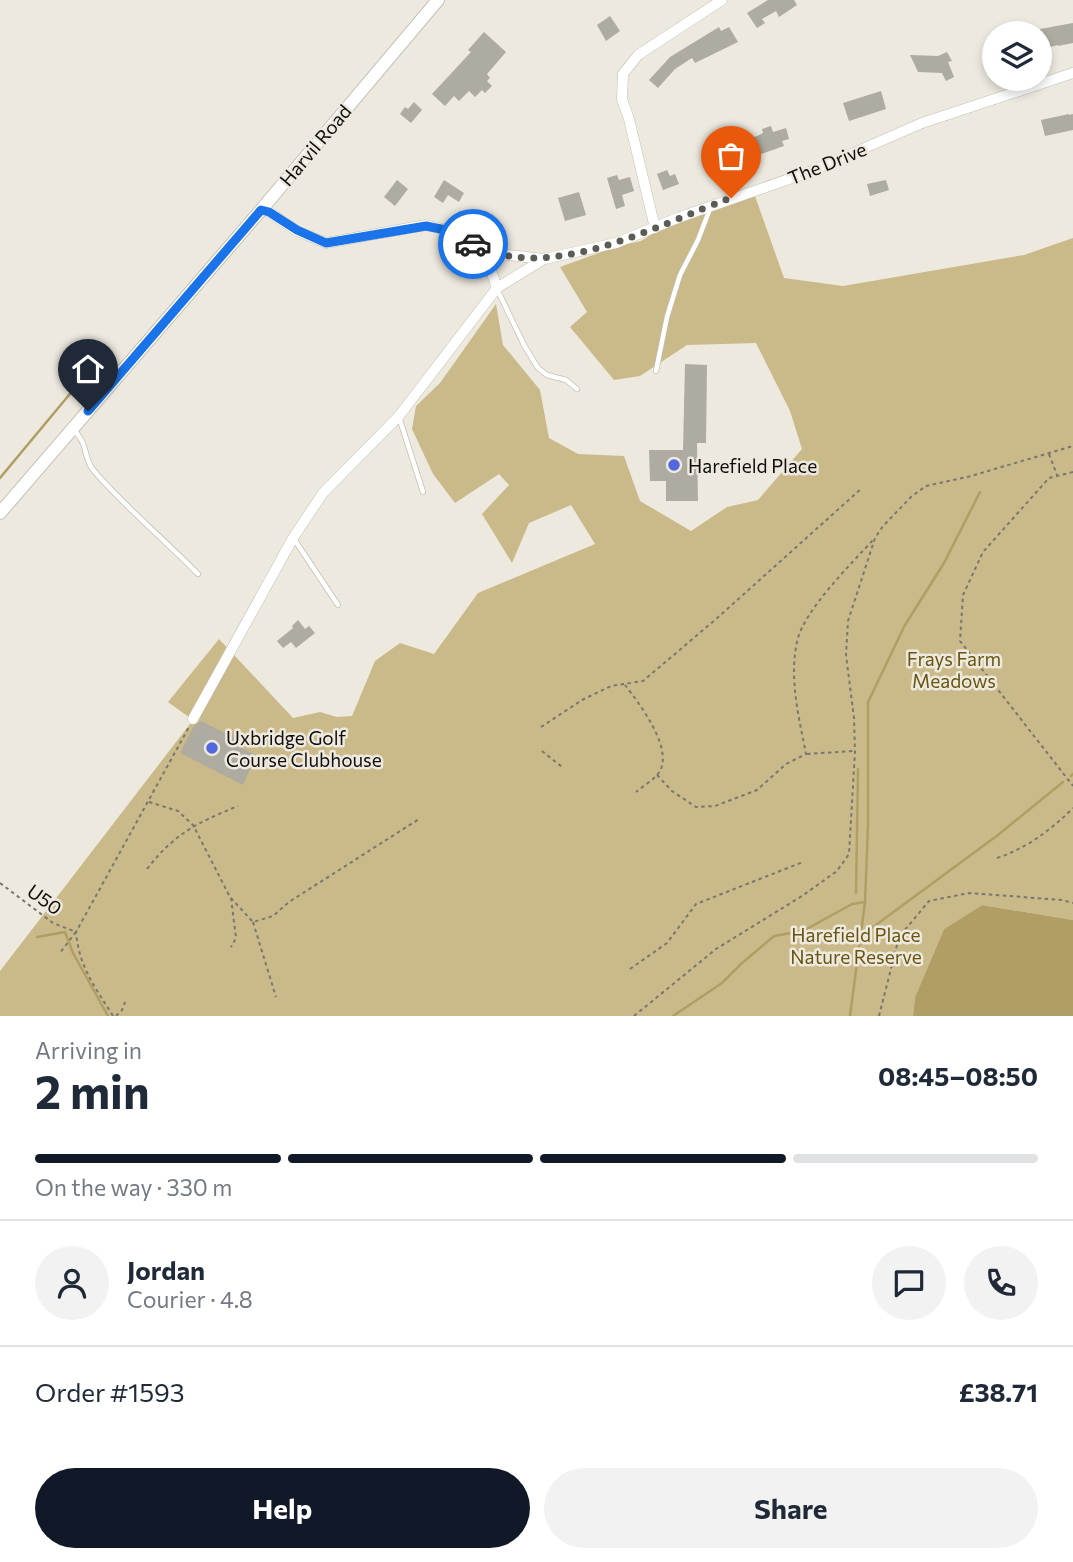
<!DOCTYPE html>
<html lang="en">
<head>
<meta charset="utf-8">
<style>
  :root { --surface:#fff; --page:#f2f2f3; --text:#1f2937; --muted:#747a83; --line:#e0e1e3; --accent:#111827 }
  body { margin:0; font-family:Commissioner,sans-serif; background:var(--page); color:var(--text); height:100vh; display:flex; flex-direction:column; font-size:26px; white-space:nowrap }
  * { box-sizing:border-box; margin:0 }
  p { font-size:23px; color:var(--muted) }
  .icon { flex:none; width:38px; height:38px; fill:none; stroke:currentColor; stroke-width:2; stroke-linecap:round; stroke-linejoin:round }
  .map { position:relative; height:1016px; overflow:hidden }
  .drawer { display:flex; flex-direction:column; background:var(--surface); flex:1 }
  .drawer>* { flex:none }
  .fabs { position:absolute; left:982px; top:21px; display:grid; gap:14px }
  .fabs a { display:grid; place-items:center; width:70px; height:70px; border-radius:50%; background:var(--surface); box-shadow:0 4px 10px #0003; font-size:35px }
  .pin { position:absolute; display:grid; place-items:center; width:60px; height:60px; color:#fff; margin:-72px -30px; border-radius:50% 50% 50% 0; rotate:-45deg; box-shadow:0 0 7px #0007 }
  .pin .icon { rotate:45deg }
  .courier { position:absolute; display:grid; place-items:center; width:70px; height:70px; margin:-35px; border:5px solid #1a73e8; border-radius:50%; background:#fff; color:#222; box-shadow:0 2px 9px #0007 }
  .summary em { font-style:normal; font-weight:700 }
  .summary div { display:flex; flex-direction:column-reverse }
  .summary { display:flex; align-items:center; justify-content:space-between; height:119px; padding:0 35px }
  h1 { font-size:46px; font-weight:700; line-height:52px }
  .bar { display:grid; grid-template-columns:repeat(4,1fr); gap:10px 7px; align-content:center; height:84px; padding:0 35px }
  .bar i { height:9px; border-radius:5px; background:var(--line) }
  .bar .on { background:var(--accent) }
  .bar p { grid-column:span 4 }
  .line { display:flex; align-items:center; gap:18px; padding:0 35px; border-top:2px solid var(--line) }
  .line div { flex:1 }
  .round { display:grid; place-items:center; flex:none; width:74px; height:74px; border-radius:37px; background:var(--page) }
  .primary-button { display:flex; gap:14px; margin-top:auto; padding:14px 35px }
  .primary-button a { flex:1; height:80px; border-radius:42px; background:var(--accent); color:#fff; font-size:28px; font-weight:700; line-height:80px; text-align:center }
  .primary-button a+a { background:var(--page); color:var(--text) }
  .map>svg:first-child { display:block }
</style>
</head>
<body>
<div class="map">
<svg width="1073" height="1016" viewBox="0 0 1073 1016">
  <rect width="100%" height="100%" fill="#ede9df"/>
  <path fill="#caba89" d="M755 196 784 278 843 286 1024 255 1073 238V920L982 905 944 929 915 997 913 1016H0V971L193 720 168 702 219 639 293 718 320 712 337 717 352 716 375 661 400 643 434 654 478 593 595 544 571 505 529 523 512 563 482 514 509 485 499 474 455 503 433 474 412 429 416 406 440 383 496 304 503 345 540 390 549 438 578 454 624 456 640 501 691 531 727 507 758 500 802 449 790 411 756 343 687 345 640 376 614 380 570 327 587 312 560 267 618 246 641 241 657 231Z"/>
  <path fill="#b19e65" d="M982 905 1073 920V1016H913L915 997 944 929Z"/>
  <g fill="none" stroke-linecap="round" stroke-linejoin="round">
    <g stroke="#b19e65" stroke-width="2.5">
      <path d="M0 478 74 389"/>
      <path d="M1071 776 1073 774"/>
      <path d="M856 893 858 769"/>
      <path d="M869 930 998 835 1063 782"/>
      <path d="M37 937 65 932 73 953 108 1016"/>
      <path d="M673 1016 722 983 741 964 774 936 803 931 852 904 865 902"/>
      <path d="M850 1016 865 902 868 825V702L905 625 944 563 980 492"/>
    </g>
  </g>
  <g fill="#aeaba1">
    <path d="M768 0H794L797 5 779 17 776 11 762 19 765 23 757 28 747 13Z"/>
    <path d="M610 16 620 31 606 41 597 25Z"/>
    <path d="M1073 23V43L1058 46V45L1050 47 1049 45 1040 48V29Z"/>
    <path d="M719 27 721 31 729 27 738 42 695 63 692 58 675 69 658 88 649 80 670 57Z"/>
    <path d="M484 32 506 52 487 74 490 78 487 81 492 86 485 93 482 90 475 97 469 91 459 101 454 96 445 106 432 94 471 52 468 50Z"/>
    <path d="M947 52 952 61 948 62 954 77 946 81 942 73 918 72 910 55 938 56Z"/>
    <path d="M881 91 886 109 849 121 843 103Z"/>
    <path d="M414 102 422 110 411 123 400 114 405 107 408 109Z"/>
    <path d="M1069 114V115L1073 114V130L1045 136 1041 120Z"/>
    <path d="M771 126 773 132 786 128 789 139 782 141 784 146 710 172 705 155 732 147 731 144 757 136 763 133 762 129Z"/>
    <path d="M667 170 670 176 675 174 679 184 663 190 657 174Z"/>
    <path d="M617 175 619 180 630 177 634 191 622 195 625 206 616 209 607 178Z"/>
    <path d="M397 180 408 189 395 206 384 197Z"/>
    <path d="M444 180 464 193 459 202 448 195 443 203 434 197Z"/>
    <path d="M886 180 889 190 870 196 867 184Z"/>
    <path d="M579 192 586 215 565 221 558 198Z"/>
    <path d="M685 364 707 365 706 443H697L698 501H666V481H650L649 450H683Z"/>
    <path d="M298 620 305 629 309 626 315 633 296 648 291 642 283 648 277 641 293 628 292 626Z"/>
    <path d="M201 721 233 737 236 741 234 744 256 755 243 785 180 753 194 726Z"/>
  </g>
  <g fill="none" stroke-linecap="round" stroke-linejoin="round">
    <g stroke="#c2bfb5" stroke-width="6">
      <g id="service">
        <path d="M497 289 524 345 538 368 547 375 566 380 577 389"/>
        <path d="M656 371 667 317 680 275 698 240 711 206"/>
        <path d="M399 417 423 492"/>
        <path d="M73 429C89 444 83 459 94 471 126 508 164 539 198 574"/>
        <path d="M294 539 338 605"/>
      </g>
    </g>
    <g stroke="#c2bfb5" stroke-width="11">
      <g id="minor">
        <path d="M261 210 269 212 297 231 326 243 426 225 446 230 489 253 544 259 616 243 680 217 812 171 922 123 1073 73"/>
        <path d="M655 228 629 119 622 99 623 74 638 55 722 0"/>
        <path d="M489 253 490 268 497 288"/>
        <path d="M193 719 293 538 323 493 399 416 497 288 544 259"/>
      </g>
    </g>
    <g stroke="#c2bfb5" stroke-width="14">
      <path id="tertiary" d="M0 513 261 210 438 0"/>
    </g>
    <g stroke="#797770" stroke-width="2" stroke-dasharray="3.5 3.5" stroke-linecap="butt">
      <path d="M1049 454 1057 475"/>
      <path d="M1073 472 1049 478 983 552 963 595 960 641 1073 786"/>
      <path d="M625 685C639 703 676 751 658 774 652 781 643 786 636 792"/>
      <path d="M541 727 582 700 611 686 643 681 715 620 862 488"/>
      <path d="M542 751 562 767"/>
      <path d="M807 754 853 751"/>
      <path d="M657 775 672 791 696 807 715 806 757 790 786 764 806 754C799 718 789 679 797 642 803 611 852 563 874 539"/>
      <path d="M149 802 178 811 193 825 230 897 253 922 273 916 289 902 419 819"/>
      <path d="M997 858C1027 848 1051 830 1073 808"/>
      <path d="M147 869C175 833 197 823 238 806"/>
      <path d="M0 883 53 923 76 932 59 954"/>
      <path d="M231 898 236 938 231 947"/>
      <path d="M253 922 276 997"/>
      <path d="M630 969 667 943 696 904 803 862"/>
      <path d="M113 1016C95 987 79 967 76 932L189 727"/>
      <path d="M116 1016 122 1010 125 1002"/>
      <path d="M634 1016 716 949 802 896 837 871 849 854 855 751 854 718 846 655 848 621 875 538 883 526 912 496 926 486 971 476 1073 446"/>
      <path d="M879 1016 899 937 929 901 969 893 1062 900 1073 903"/>
    </g>
    <use href="#service" stroke="#fff" stroke-width="4.5"/>
    <use href="#minor" stroke="#fff" stroke-width="10"/>
    <use href="#tertiary" stroke="#fff" stroke-width="12"/>
  </g>
  <g fill="none" stroke-linecap="round" stroke-linejoin="round">
    <path stroke="#5d5b55" stroke-width="7" stroke-dasharray="0 12.6" d="M473 244C550 285 656 225 731 198"/>
    <path stroke="#1a73e8" stroke-width="9" d="M88 411 261 210 269 212 297 230 326 243 426 226 446 230 473 244"/>
  </g>
  <g fill="#5367dd" stroke="#ede9df" stroke-width="2.5">
    <circle cx="674" cy="465" r="7"/>
    <circle cx="212" cy="748" r="7"/>
  </g>
  <g text-anchor="middle" dominant-baseline="central" stroke-width="5" stroke-linejoin="round" paint-order="stroke">
    <g font-size="19" fill="#0f0e0a" stroke="#ede9df">
      <text transform="translate(315 145) rotate(-50)">Harvil Road</text>
      <text transform="translate(827 163) rotate(-22)">The Drive</text>
      <text transform="translate(45 899) rotate(36)">U50</text>
    </g>
    <g font-size="19" fill="#0f0e0a" stroke="#ede9df" text-anchor="start">
      <text x="688" y="465">Harefield Place</text>
      <text x="226" y="737">Uxbridge Golf<tspan x="226" dy="22">Course Clubhouse</tspan></text>
    </g>
    <g font-size="19" fill="#69550f" stroke="#ede9df">
      <text x="954" y="658">Frays Farm<tspan x="954" dy="22">Meadows</tspan></text>
      <text x="856" y="934">Harefield Place<tspan x="856" dy="22">Nature Reserve</tspan></text>
    </g>
  </g>
</svg>
<div class="fabs">
<a><svg class="icon" aria-label="layers" viewBox="0 0 24 24"><path d="M12 4l9 5-9 5-9-5zM3 14l9 5 9-5"/></svg></a>
</div>
<div class="pin" style="left:731px;top:198px;background:#ea580c"><svg class="icon" aria-label="bag" viewBox="0 0 24 24"><path d="M5 8h14l-1 12H6zM9 8a3 3 0 0 1 6 0"/></svg></div>
<div class="pin" style="left:88px;top:411px;background:#1f2937"><svg class="icon" aria-label="home" viewBox="0 0 24 24"><path d="M3 11l9-7 9 7M6 9v11h12V9"/></svg></div>
<div class="courier" style="left:473px;top:244px"><svg class="icon" aria-label="car" viewBox="0 0 24 24"><path d="M5 17H2v-5l4-1 3-4h7l3 4 3 1v5h-3M9 17h6M6 11h13"/><circle cx="7" cy="17" r="2"/><circle cx="17" cy="17" r="2"/></svg></div>
</div>
<section class="drawer">
<div class="summary"><div><h1>2 min</h1><p>Arriving in</p></div><em>08:45–08:50</em></div>
<div class="bar"><i class="on"></i><i class="on"></i><i class="on"></i><i></i><p>On the way · 330 m</p></div>
<div class="line" style="height:126px"><a class="round"><svg class="icon" aria-label="person" viewBox="0 0 24 24"><circle cx="12" cy="8" r="4"/><path d="M4 21q1-7 8-7t8 7"/></svg></a><div><b>Jordan</b><p>Courier · 4.8</p></div><a class="round"><svg class="icon" aria-label="chat" viewBox="0 0 24 24"><path d="M4 5h16v11H9l-5 4z"/></svg></a><a class="round"><svg class="icon" aria-label="phone" viewBox="0 0 24 24"><path d="M5 4h4l2 5-3 2q2 4 5 5l2-3 5 2v4C11 20 4 13 5 4z"/></svg></a></div>
<div class="line" style="height:91px"><div>Order #1593</div><b>£38.71</b></div>
<div class="primary-button"><a>Help</a><a>Share</a></div>
</section>
</body>
</html>
